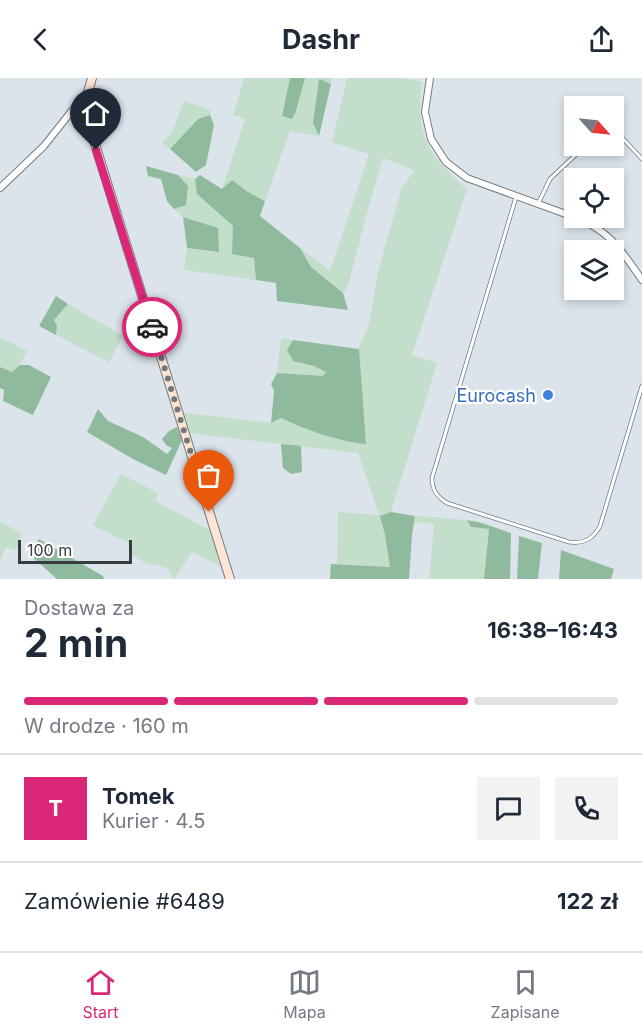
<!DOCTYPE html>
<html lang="pl">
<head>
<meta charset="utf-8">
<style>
  :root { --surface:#fff; --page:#f2f2f3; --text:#1f2937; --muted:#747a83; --line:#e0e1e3; --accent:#db2777 }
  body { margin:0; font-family:Inter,sans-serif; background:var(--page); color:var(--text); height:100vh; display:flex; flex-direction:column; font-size:22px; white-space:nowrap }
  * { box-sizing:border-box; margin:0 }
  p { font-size:20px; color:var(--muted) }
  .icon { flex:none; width:33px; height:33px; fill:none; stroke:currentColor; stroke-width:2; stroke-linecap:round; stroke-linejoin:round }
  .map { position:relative; height:501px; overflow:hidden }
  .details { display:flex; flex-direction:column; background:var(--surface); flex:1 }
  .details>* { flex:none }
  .needle { width:39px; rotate:117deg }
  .tools { position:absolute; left:564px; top:18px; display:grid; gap:12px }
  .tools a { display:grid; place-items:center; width:60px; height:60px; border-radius:0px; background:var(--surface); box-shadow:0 3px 9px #0003; font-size:30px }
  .scale { position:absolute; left:18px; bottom:15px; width:114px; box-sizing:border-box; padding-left:6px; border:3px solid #393c3f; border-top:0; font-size:16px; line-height:21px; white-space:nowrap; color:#393c3f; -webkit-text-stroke:4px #fff; paint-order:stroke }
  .pin { position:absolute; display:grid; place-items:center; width:51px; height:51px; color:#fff; margin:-62px -26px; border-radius:50% 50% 50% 0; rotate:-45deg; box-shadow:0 0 6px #0007 }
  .pin .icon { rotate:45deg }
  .courier { position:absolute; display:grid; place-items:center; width:60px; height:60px; margin:-30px; border:4px solid #db2777; border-radius:50%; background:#fff; color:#222; box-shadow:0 2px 8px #0007 }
  .overview em { font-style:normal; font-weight:700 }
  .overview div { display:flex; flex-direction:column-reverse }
  .overview { display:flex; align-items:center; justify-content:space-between; height:102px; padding:0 24px }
  h1 { font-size:39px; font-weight:700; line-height:45px }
  .bar { display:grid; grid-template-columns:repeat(4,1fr); gap:9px 6px; align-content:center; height:72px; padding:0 24px }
  .bar i { height:8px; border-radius:4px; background:var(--line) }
  .bar .active { background:var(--accent) }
  .bar p { grid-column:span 4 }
  .line { display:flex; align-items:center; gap:15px; padding:0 24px; border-top:2px solid var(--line) }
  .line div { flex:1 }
  .round { display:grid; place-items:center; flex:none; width:63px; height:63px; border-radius:0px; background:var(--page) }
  header { display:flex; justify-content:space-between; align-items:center; height:78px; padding:0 24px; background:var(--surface); font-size:27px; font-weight:700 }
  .dock { display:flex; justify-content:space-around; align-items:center; height:84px; border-top:2px solid var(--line); background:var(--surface); font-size:16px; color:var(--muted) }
  .dock a { display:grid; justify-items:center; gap:3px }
  .dock .active { color:var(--accent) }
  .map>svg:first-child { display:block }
</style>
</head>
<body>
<header><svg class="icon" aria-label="back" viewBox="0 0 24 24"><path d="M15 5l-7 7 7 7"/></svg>Dashr<svg class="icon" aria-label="share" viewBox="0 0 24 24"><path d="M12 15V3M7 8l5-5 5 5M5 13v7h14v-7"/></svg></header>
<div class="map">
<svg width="642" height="501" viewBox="0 0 642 501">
  <rect width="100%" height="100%" fill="#dce4eb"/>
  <g fill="#c3deca">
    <path d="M244 0H290L282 37 296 33 305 0H332L331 6 319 2 313 44 319 58 290 53 265 123 248 114 232 102 222 111 245 41 233 37Z"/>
    <path d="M347 0H401L422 4C415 57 428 77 467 111L412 277 437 285 391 434 380 438 385 457 390 489 337 486 338 434 379 437 358 375 189 355 182 336 187 335 271 345 281 340 293 346 360 298 359 269 369 247 378 194 402 109 415 92 383 80 369 127 348 208 343 215 311 189 300 170 330 193 369 76 332 64Z"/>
    <path d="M184 23 211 32 210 37 198 41 170 71 162 65 172 54Z"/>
    <path d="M178 97 195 101 197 116 233 148 254 180 256 202 184 192 187 170 218 174V150L183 139 174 131 186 127 188 108Z"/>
    <path d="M68 226 123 258 109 284 56 257 57 248 54 242Z"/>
    <path d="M0 259 27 273 20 287 12 294 0 289Z"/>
    <path d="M281 260 293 262 287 272 300 285 314 288 326 294 324 298 277 295Z"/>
    <path d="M121 396 158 415 156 423 211 453 221 489 192 474 174 501 167 490 146 485 130 476 132 467 93 447Z"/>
    <path d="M415 438 467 442 471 449 489 451 484 501H429L434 446 418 444 414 447Z"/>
    <path d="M0 443 22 456 16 472 6 469 0 483Z"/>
  </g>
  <g fill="#90ba9d">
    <path d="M290 0H305L296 33 292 41 282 38Z"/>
    <path d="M319 1 331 6 319 58 313 45Z"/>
    <path d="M210 37 214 47 206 87 196 94 170 71 198 41Z"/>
    <path d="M146 88 178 97 188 108 186 127 174 131 167 123 161 101 148 98Z"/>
    <path d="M200 97 222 111 232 102 248 114 265 123 260 138 300 170 311 189 343 215 348 232 277 223 276 205 256 202 254 180 232 176 233 148 197 116 195 101Z"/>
    <path d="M183 139 218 150 219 174 187 170Z"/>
    <path d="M56 218 68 226 54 242 57 248 56 257 39 248Z"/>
    <path d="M293 262 359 271 366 366C340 364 304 351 281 340L271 345 274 313 271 306 277 295 323 298 326 294 314 288 293 283 287 272Z"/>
    <path d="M20 287H29L51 299 33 337 3 323 4 312 0 310V289L12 294Z"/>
    <path d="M98 331 108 343 143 359 167 376 172 370 166 367 162 361 169 353 177 349 182 362 166 397 133 381 87 354Z"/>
    <path d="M281 366 301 368 302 394 291 396 283 390Z"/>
    <path d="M391 434 415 438 412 457 409 501H330L331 486 390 489 385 457 380 438Z"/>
    <path d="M467 442 482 445 511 455 510 501H484L489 451 471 449Z"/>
    <path d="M519 458 542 465 538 501H517Z"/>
    <path d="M39 461 103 498 104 501H57L30 477Z"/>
    <path d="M561 472 614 491 611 501H559Z"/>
  </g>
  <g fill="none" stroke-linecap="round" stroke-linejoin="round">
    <g stroke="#737a80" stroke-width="4.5">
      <g id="lane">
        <path d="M614 51 642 81"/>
        <path d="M516 119 432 400C432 412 437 419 447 425L569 464C584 466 593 461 600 448L642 308"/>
        <path d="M538 126 550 101 585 68"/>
      </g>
    </g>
    <g stroke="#737a80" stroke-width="8">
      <g id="street">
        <path d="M430 0 425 34 431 61 446 84 467 100 574 139"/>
        <path d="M0 110 44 68 78 25 86 21"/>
        <path d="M577 140C611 154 621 172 642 202"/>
      </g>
    </g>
    <g stroke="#737a80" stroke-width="10">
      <path id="secondary" d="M92 0 86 21V37L230 501"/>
    </g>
    <use href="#lane" stroke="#fff" stroke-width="3"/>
    <use href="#street" stroke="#fff" stroke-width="6"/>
    <use href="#secondary" stroke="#fde5d5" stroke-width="8"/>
  </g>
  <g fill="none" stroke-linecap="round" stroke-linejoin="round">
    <path stroke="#72777b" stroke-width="6" stroke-dasharray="0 10.8" d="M152 249 209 434"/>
    <path stroke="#db2777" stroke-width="8" d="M96 72 152 249"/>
  </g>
  <circle fill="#3f7fe0" stroke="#fff" stroke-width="2" cx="548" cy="317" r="6"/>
  <g text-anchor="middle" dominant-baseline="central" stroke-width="4.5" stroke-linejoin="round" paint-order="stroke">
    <g font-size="18" fill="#366cbe" stroke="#fff" text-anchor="end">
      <text x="536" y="317">Eurocash</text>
    </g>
  </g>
</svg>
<div class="tools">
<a><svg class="needle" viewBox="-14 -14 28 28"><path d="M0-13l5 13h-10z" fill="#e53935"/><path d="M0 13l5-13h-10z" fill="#747a83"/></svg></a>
<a><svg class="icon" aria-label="locate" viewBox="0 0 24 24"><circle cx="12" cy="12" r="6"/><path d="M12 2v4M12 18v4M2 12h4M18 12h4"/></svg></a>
<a><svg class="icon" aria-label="layers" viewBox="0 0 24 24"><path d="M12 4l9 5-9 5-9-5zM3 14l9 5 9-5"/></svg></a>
</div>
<div class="scale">100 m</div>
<div class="pin" style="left:209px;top:434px;background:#ea580c"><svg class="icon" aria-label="bag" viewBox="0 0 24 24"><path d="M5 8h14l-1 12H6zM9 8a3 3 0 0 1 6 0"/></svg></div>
<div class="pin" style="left:96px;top:72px;background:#1f2937"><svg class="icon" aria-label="home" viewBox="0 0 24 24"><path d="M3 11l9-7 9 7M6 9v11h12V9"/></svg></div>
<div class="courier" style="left:152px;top:249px"><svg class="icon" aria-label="car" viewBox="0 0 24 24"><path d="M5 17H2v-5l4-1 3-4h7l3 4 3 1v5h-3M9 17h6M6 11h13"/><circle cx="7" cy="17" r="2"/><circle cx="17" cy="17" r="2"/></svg></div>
</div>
<section class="details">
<div class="overview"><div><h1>2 min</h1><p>Dostawa za</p></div><em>16:38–16:43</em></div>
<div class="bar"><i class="active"></i><i class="active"></i><i class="active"></i><i></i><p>W drodze · 160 m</p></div>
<div class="line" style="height:108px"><b class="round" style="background:var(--accent);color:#fff">T</b><div><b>Tomek</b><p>Kurier · 4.5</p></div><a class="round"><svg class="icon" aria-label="chat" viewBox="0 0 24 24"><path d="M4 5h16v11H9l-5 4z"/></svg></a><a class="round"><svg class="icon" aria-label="phone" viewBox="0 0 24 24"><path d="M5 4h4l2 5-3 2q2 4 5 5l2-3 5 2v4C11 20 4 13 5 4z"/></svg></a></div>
<div class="line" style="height:78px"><div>Zamówienie #6489</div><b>122 zł</b></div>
</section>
<nav class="dock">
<a class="active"><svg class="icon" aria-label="home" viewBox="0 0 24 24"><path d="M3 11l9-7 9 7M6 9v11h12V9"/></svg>Start</a>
<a><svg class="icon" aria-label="map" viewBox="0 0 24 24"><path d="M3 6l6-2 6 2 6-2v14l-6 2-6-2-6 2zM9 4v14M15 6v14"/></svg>Mapa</a>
<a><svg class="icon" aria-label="saved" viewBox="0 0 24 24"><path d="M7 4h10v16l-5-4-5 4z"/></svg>Zapisane</a>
</nav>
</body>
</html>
